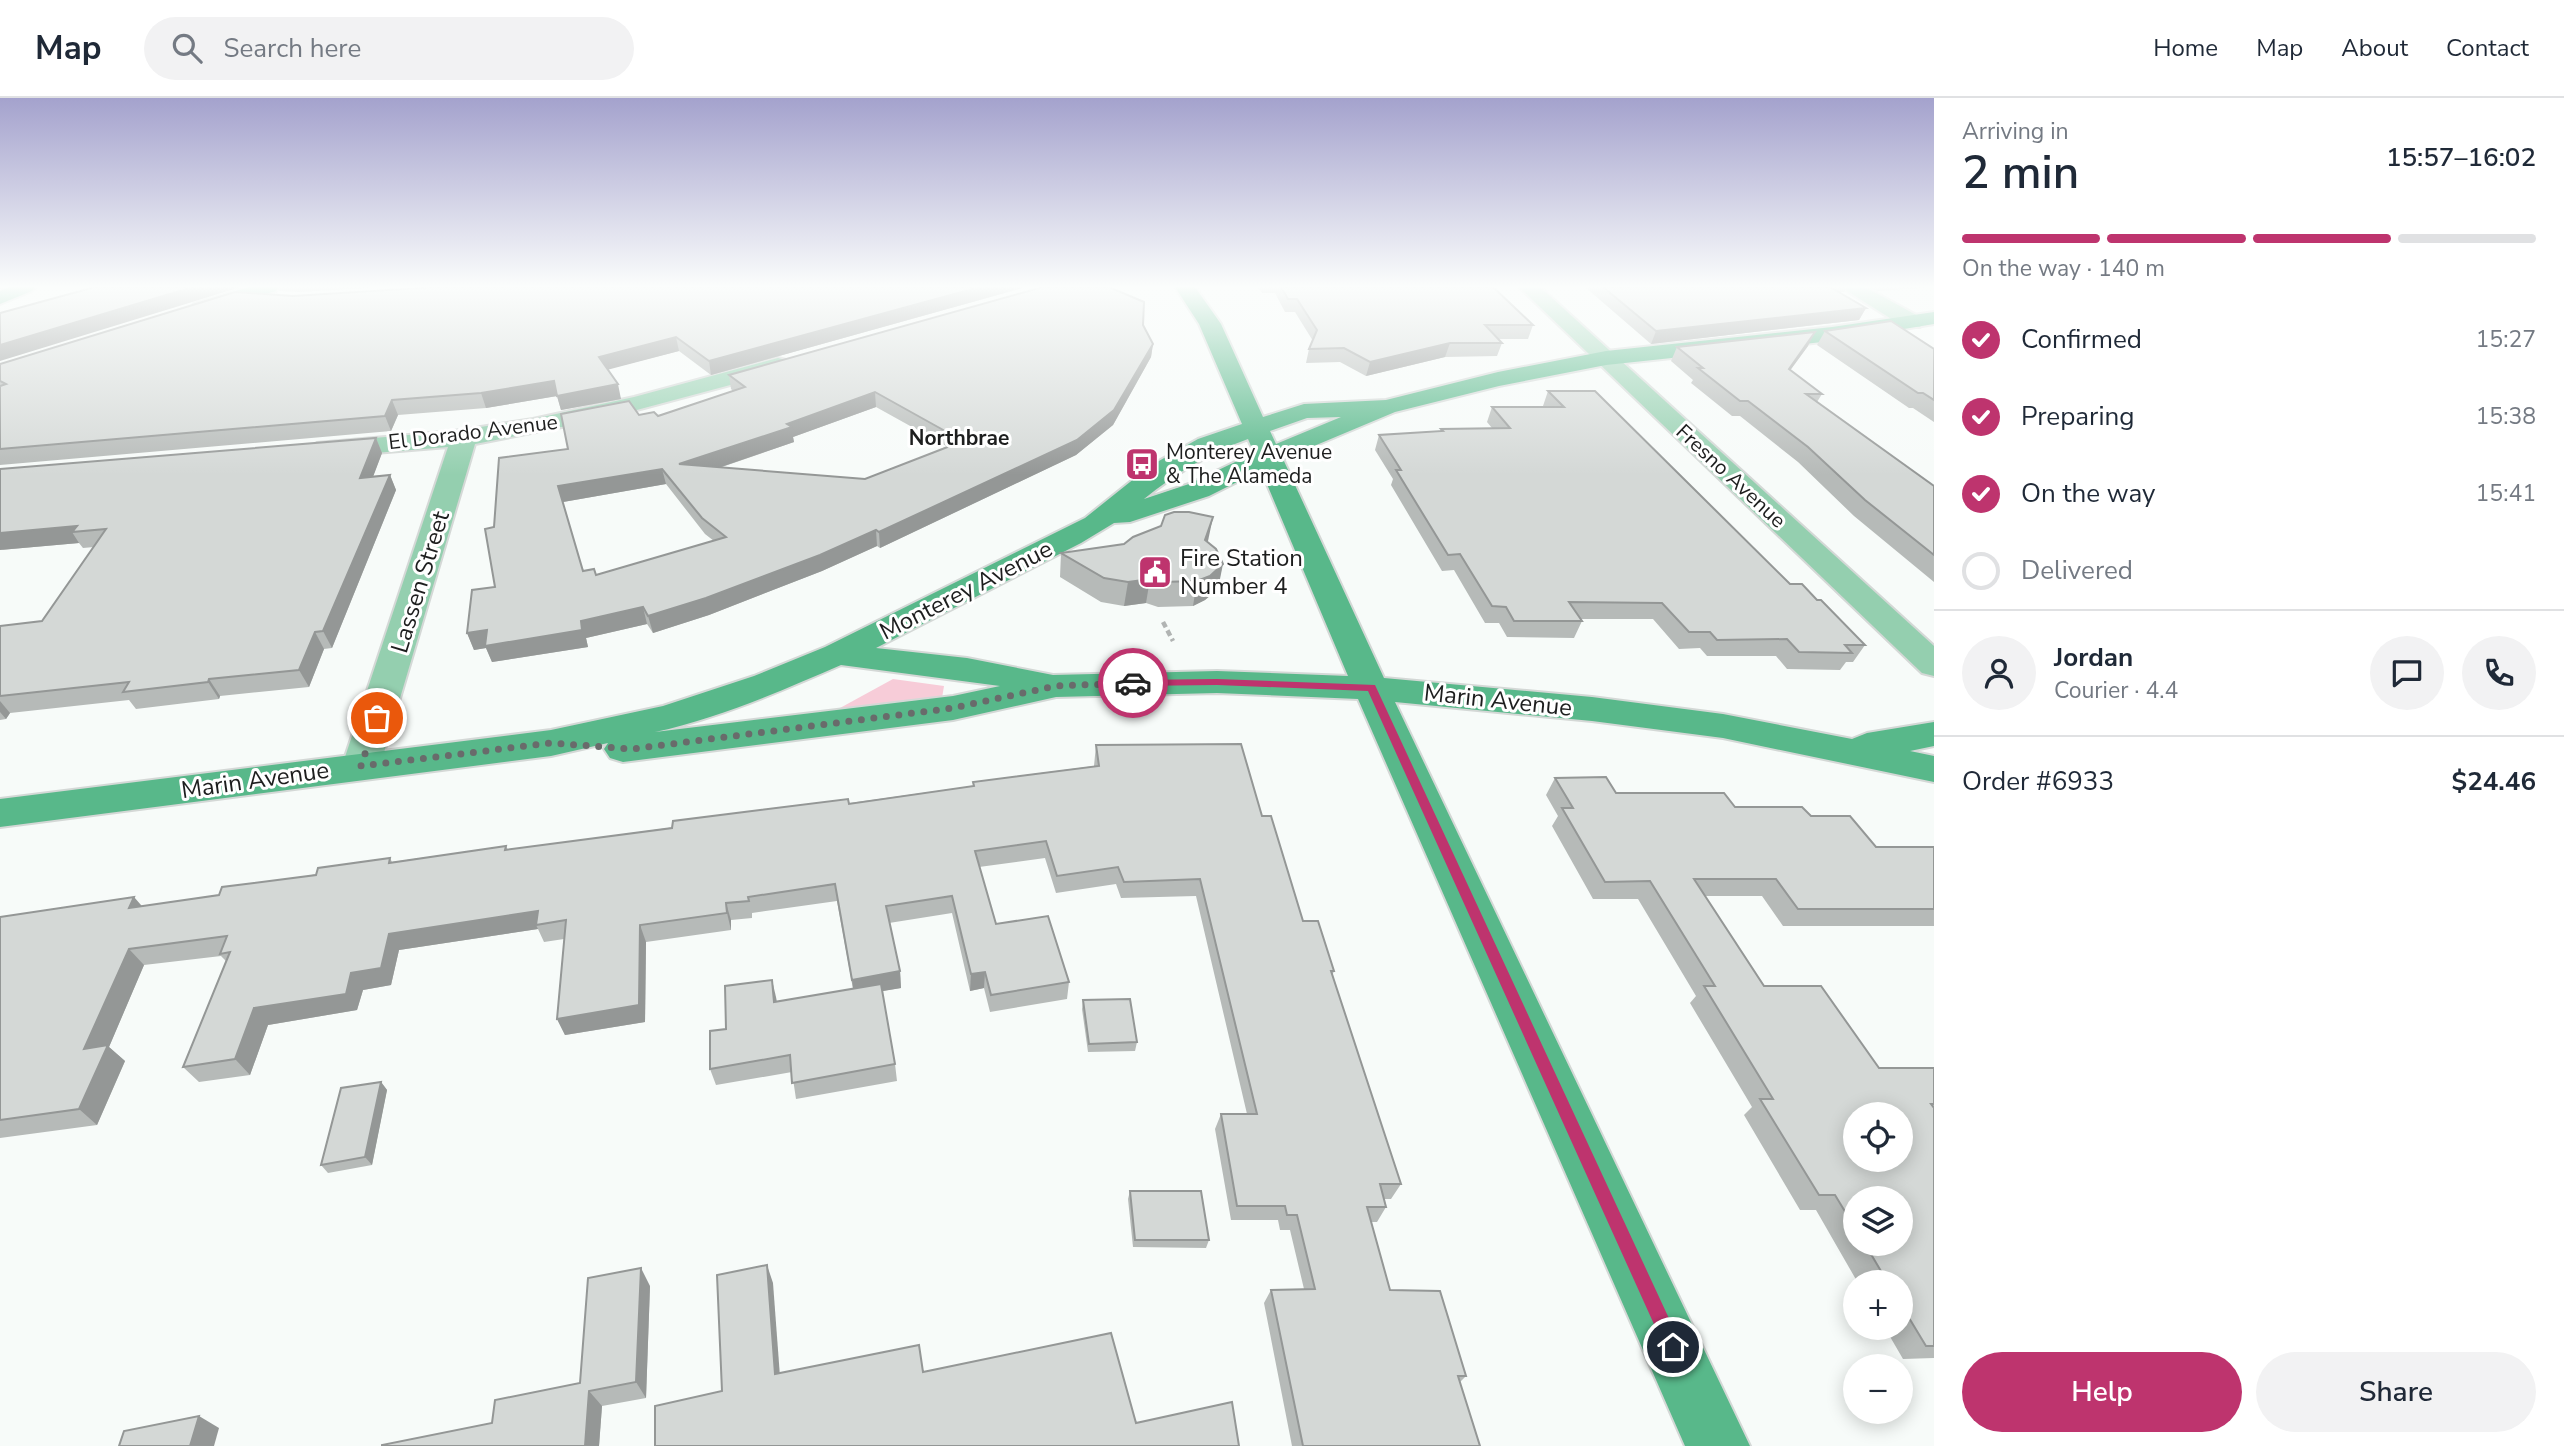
<!DOCTYPE html>
<html lang="en">
<head>
<meta charset="utf-8">
<style>
  :root { --surface:#fff; --page:#f2f2f3; --text:#1f2937; --muted:#747a83; --line:#e0e1e3; --accent:#be346e }
  body { margin:0; font-family:"Nunito Sans",sans-serif; background:var(--page); color:var(--text); height:100vh; display:flex; flex-direction:column; font-size:26px; white-space:nowrap }
  * { box-sizing:border-box; margin:0 }
  p { font-size:23px; color:var(--muted) }
  .icon { flex:none; width:38px; height:38px; fill:none; stroke:currentColor; stroke-width:2; stroke-linecap:round; stroke-linejoin:round }
  .map { position:relative; flex:1; overflow:hidden }
  .drawer { display:flex; flex-direction:column; background:var(--surface); width:630px }
  .drawer>* { flex:none }
  .controls { position:absolute; left:1843px; top:1004px; display:grid; gap:14px }
  .controls a { display:grid; place-items:center; width:70px; height:70px; border-radius:50%; background:var(--surface); box-shadow:0 4px 18px #0003; font-size:35px }
  .pin { position:absolute; display:grid; place-items:center; width:60px; height:60px; color:#fff; margin:-30px; border:4px solid #fff; border-radius:50%; box-shadow:0 2px 7px #0007 }
  .courier { position:absolute; display:grid; place-items:center; width:70px; height:70px; margin:-35px; border:5px solid #be346e; border-radius:50%; background:#fff; color:#222; box-shadow:0 2px 9px #0007 }
  .headline em { font-style:normal; font-weight:600 }
  .headline div { display:flex; flex-direction:column-reverse }
  .headline { display:flex; align-items:center; justify-content:space-between; height:119px; padding:0 28px }
  h1 { font-size:46px; font-weight:600; line-height:52px }
  .bar { display:grid; grid-template-columns:repeat(4,1fr); gap:10px 7px; align-content:center; height:84px; padding:0 28px }
  .bar i { height:9px; border-radius:5px; background:var(--line) }
  .bar .selected { background:var(--accent) }
  .bar p { grid-column:span 4 }
  .line { display:flex; align-items:center; gap:18px; padding:0 28px; border-top:2px solid var(--line) }
  .line div { flex:1 }
  .round { display:grid; place-items:center; flex:none; width:74px; height:74px; border-radius:37px; background:var(--page) }
  ol { padding:0 28px; list-style:none }
  li { display:flex; align-items:center; gap:21px; height:77px }
  li p { margin-inline-start:auto }
  li .icon { padding:7px; border-radius:50%; background:var(--accent); color:#fff; stroke-width:4 }
  li:last-child { color:var(--muted) }
  li i { width:38px; height:38px; border:4px solid var(--line); border-radius:50% }
  .button { display:flex; gap:14px; margin-top:auto; padding:14px 28px }
  .button a { flex:1; height:80px; border-radius:42px; background:var(--accent); color:#fff; font-size:28px; font-weight:600; line-height:80px; text-align:center }
  .button a+a { background:var(--page); color:var(--text) }
  header { display:flex; align-items:center; gap:42px; box-sizing:border-box; height:98px; padding:0 35px; background:var(--surface); border-bottom:2px solid var(--line) }
  header strong { font-size:33px }
  nav { display:flex; gap:38px; margin-inline-start:auto; font-size:24px }
  .search { width:490px; height:63px; background:var(--page); display:flex; align-items:center; gap:18px; box-sizing:border-box; padding:0 24px; border-radius:38px; color:var(--muted); font-size:26px }
  main { display:flex; flex:1; min-height:0 }
  .map>svg:first-child { display:block }
</style>
</head>
<body>
<header>
<strong>Map</strong>
<div class="search"><svg class="icon" aria-label="search" viewBox="0 0 24 24"><circle cx="10" cy="10" r="6"/><path d="M15 15l6 6"/></svg>Search here</div>
<nav><a>Home</a><a>Map</a><a>About</a><a>Contact</a></nav>
</header>
<main>
<div class="map">
<svg width="1934" height="1348" viewBox="0 0 1934 1348">
  <rect width="100%" height="100%" fill="#f7fbf9"/>
  <path fill="#f7ccd8" d="M893 581 944 588 942 600 841 613 840 610Z"/>
  <g fill="none" stroke-linecap="round" stroke-linejoin="round">
    <g stroke="#d4d8d6" stroke-width="4">
      <g id="street">
        <path d="M1519 189H1540L1934 548V578L1922 575Z"/>
        <path d="M1841 189H1865L1920 219 1923 224 1920 229H1904Z"/>
        <path d="M778 260 786 262 790 267 786 272 603 321 475 346 380 668 375 677 361 681 347 677 342 668 448 349 326 359 317 357 313 351 317 345 454 333 533 321 634 299Z"/>
      </g>
    </g>
    <g stroke="#d4d8d6" stroke-width="4">
      <g id="secondary">
        <path d="M9 189H35L32 193 0 206V193Z"/>
        <path d="M249 189H279L276 193 201 216 194 214 191 210 194 206Z"/>
        <path d="M1175 189H1195L1221 226 1263 319 1304 306 1386 302 1498 274 1606 253 1832 229 1934 214V226L1832 243 1606 267 1499 288 1395 314 1283 361 1384 580 1592 599 1723 616 1852 641 1867 635 1934 624V648L1910 653 1934 658V684L1723 640 1592 623 1395 604 1750 1348H1685L1358 601 1217 595 1056 599 953 622 623 664 610 660 604 651 608 645 551 658 0 729V701L551 632 663 608 754 578 825 549 1085 420 1150 368 1198 341 1242 326 1199 226ZM1341 319 1276 346 1270 333 1307 320ZM1248 341 1254 355 1189 386 1144 401C1176 375 1209 355 1248 341ZM1261 372 1348 578 1217 573 1053 577 967 560 876 550 1081 445 1114 425 1130 424 1209 398ZM841 567 1000 588 953 598 655 634C719 620 781 593 841 567Z"/>
      </g>
    </g>
    <path stroke="#b1b4b3" stroke-width="4.5" stroke-dasharray="6 3.5" stroke-linecap="butt" d="M1163 524 1173 543"/>
    <use href="#street" fill="#94cfaf" fill-rule="evenodd"/>
    <use href="#secondary" fill="#58b88a" fill-rule="evenodd"/>
  </g>
  <g fill="#b6bab8" fill-rule="evenodd">
    <path d="M278 189H382L299 194 279 193Z"/>
    <path d="M1026 189 711 277 679 253 608 271 621 301 561 312 557 298 486 310 398 317 391 333 0 367V266L293 198Z"/>
    <path d="M1258 189H1493L1533 227 1528 241H1498L1502 245 1497 258 1445 259 1366 278 1340 264 1306 265 1309 251 1313 243 1295 214H1285L1275 195H1262Z"/>
    <path d="M1585 189H1847L1844 194H1839L1866 210 1859 222 1651 246Z"/>
    <path d="M1870 189H1934L1877 193Z"/>
    <path d="M1143 227 1153 246 1151 259 1113 327 1076 357 880 450 877 448 822 473 709 517 653 535 647 526 586 540 588 549 492 564 486 550 474 552 467 535 495 489 494 429 568 351 639 317 658 318 733 293 731 291 729 277ZM876 309 948 349 865 381 719 370 794 344 793 339ZM666 386 705 436 714 443 596 477 583 473 563 404Z"/>
    <path d="M1825 233 1934 251V324L1913 310H1909L1817 247Z"/>
    <path d="M1808 248 1790 272 1822 296 1817 304 1934 388V484L1854 418 1798 364 1740 318H1732L1691 285 1693 282 1671 263 1677 249Z"/>
    <path d="M1548 293 1790 486 1817 502 1865 547 1853 564H1846L1840 572 1787 571 1776 558H1707L1700 550 1679 551 1653 521H1580L1582 523 1574 540 1507 539 1499 525H1485L1454 472 1442 473 1391 387 1393 381 1375 352 1379 337 1440 333 1441 331 1492 330 1487 324 1492 309H1544L1543 308Z"/>
    <path d="M376 340 382 355 373 378 390 377 396 392 332 550 324 551 309 589 220 598 219 601 136 611 129 602 10 615 6 621 0 622V528L42 523 94 449 83 450 79 445 0 452Z"/>
    <path d="M1208 444 1218 491 1205 502 1193 508 1158 509 1146 505 1124 508 1101 504 1060 479 1061 455Z"/>
    <path d="M1096 647 1262 718 1303 823 1334 873 1332 878 1401 1086 1391 1101H1384L1386 1109 1377 1124H1371L1390 1192 1466 1278 1460 1284 1480 1348H1292L1264 1205 1271 1192 1304 1191 1290 1132H1280L1278 1122H1231L1215 1031 1221 1016H1247L1196 798 1121 800 1116 786 1056 795 1045 760 979 769 996 826 1069 884 1067 901 990 914 984 890 970 893 952 815 889 825 900 873 901 890 882 893 895 966 897 983 796 1001 792 974 716 987 710 971 726 931 776 899 777 904 853 891 837 803 752 815V820L731 822V832L646 844 645 924 565 937 557 921 564 841 544 844 538 831 399 852 391 887 363 892 357 912 268 927 250 977 199 984 183 969 226 863 221 858 144 867 109 949 125 963 97 1027 0 1040V819L142 808 219 797 390 760 392 764 506 748 508 752 973 688V684L1094 668Z"/>
    <path d="M1555 680 1616 695 1811 718 1876 749H1934V828H1783L1762 798H1705L1764 888 1879 970H1934V1260L1903 1261 1885 1230H1900V1185H1858L1816 1112H1800L1744 1017 1752 1009 1690 905 1696 898 1638 801H1593L1552 728 1558 718 1546 697ZM1855 1101 1900 1146H1855Z"/>
    <path d="M1083 902 1137 944 1135 953 1088 954 1082 911Z"/>
    <path d="M381 984 387 992 372 1067 328 1075 321 1067Z"/>
    <path d="M1130 1093 1209 1142 1206 1150 1133 1149 1128 1101Z"/>
    <path d="M650 1188 646 1300 602 1308 599 1348H382L492 1325 580 1285Z"/>
  </g>
  <g fill="#949796">
    <path d="M193 189H241L0 263V247Z"/>
    <path d="M980 189H1026L711 277 709 263Z"/>
    <path d="M1866 210 1859 222 1651 246 1656 233Z"/>
    <path d="M1815 234 1808 248 1781 285 1789 271Z"/>
    <path d="M676 239 679 253 603 273 599 259Z"/>
    <path d="M1450 245 1445 259 1366 278 1370 264Z"/>
    <path d="M1153 246 1151 259 1113 327 1076 357 880 450 879 434Z"/>
    <path d="M554 283 618 286 621 301 561 312 557 298 486 310 481 295Z"/>
    <path d="M875 294 876 309 793 339 794 344 683 382 679 366Z"/>
    <path d="M392 302 398 317 391 333 385 318Z"/>
    <path d="M376 340 382 355 367 395 360 380Z"/>
    <path d="M662 371 666 386 563 404 558 388Z"/>
    <path d="M390 377 396 392 332 550 323 533Z"/>
    <path d="M1213 419 1208 443 1201 466 1205 442Z"/>
    <path d="M77 428 72 434 79 445 0 452V435Z"/>
    <path d="M876 432 877 448 822 473 709 517 653 535 648 518Z"/>
    <path d="M1223 466 1218 491 1205 502 1193 508 1197 483Z"/>
    <path d="M1150 481 1146 505 1124 508 1128 484Z"/>
    <path d="M643 509 647 526 586 540 588 549 492 564 486 550 474 552 467 535 487 532 581 523Z"/>
    <path d="M315 534 324 551 309 589 299 572Z"/>
    <path d="M209 581 220 598 219 601 208 584Z"/>
    <path d="M0 603 10 615 6 621 0 614Z"/>
    <path d="M134 799 148 815 129 810Z"/>
    <path d="M726 805 731 822V832L727 815Z"/>
    <path d="M538 813 536 827 538 831 399 852 391 887 363 892 357 912 268 927 250 977 235 961 254 910 351 875 389 836Z"/>
    <path d="M640 827 646 844 645 924 565 937 557 921Z"/>
    <path d="M129 851 144 867 109 949 125 963 97 1027 79 1011 84 951Z"/>
    <path d="M900 873 901 890 854 898 852 882Z"/>
    <path d="M985 874 984 890 970 893 971 876Z"/>
    <path d="M772 882 776 899 778 921 774 904Z"/>
    <path d="M381 984 387 992 372 1067 365 1059Z"/>
    <path d="M767 1167 773 1185 781 1292 775 1276Z"/>
    <path d="M641 1170 650 1188 646 1300 636 1284Z"/>
    <path d="M589 1293 602 1308 599 1348H585Z"/>
    <path d="M199 1318 219 1330 214 1348H190Z"/>
  </g>
  <g fill="#d4d8d6" stroke="#949796" stroke-width="2" fill-rule="evenodd">
    <path d="M95 189H193L0 247V215Z"/>
    <path d="M436 189H980L709 263 676 239 599 259 618 286 557 298 554 283 481 295 392 302 385 318 0 351V288L6 286 0 283V266L235 194 293 198Z"/>
    <path d="M1043 189H1109L1144 204 1143 227 1153 246 1114 312 1077 342 879 434 876 432 820 457 706 500 648 518 643 509 581 523 582 532 485 548 487 532 467 535 472 492 495 489 485 431 494 429 499 360 568 351 561 316 629 303 639 317 654 314 658 318 745 289 729 277ZM875 294 963 343 865 381 679 366 792 329 787 326ZM662 371 702 420 726 439 596 477 594 471 583 473 558 388Z"/>
    <path d="M1281 189H1493L1533 227H1485L1502 245H1450L1370 264 1344 250 1309 251 1317 232 1297 201H1288Z"/>
    <path d="M1603 189H1830L1866 210 1656 233Z"/>
    <path d="M1891 223 1934 251V302L1923 295H1918L1825 233Z"/>
    <path d="M1815 234 1789 271 1822 296H1806L1934 388V457L1865 402 1808 349 1748 303H1740L1698 270H1703L1677 249Z"/>
    <path d="M1548 293H1595L1790 486H1802L1817 502H1821L1865 547H1845L1852 555 1799 554 1787 541 1717 542 1710 534H1689L1662 505 1569 504 1582 523H1514L1506 509 1492 508 1460 456 1448 457 1396 372H1401L1379 337 1443 333 1441 331 1510 330 1492 309H1564Z"/>
    <path d="M376 340 360 380 390 377 323 533 315 534 299 572 209 581 208 584 123 594 129 584 0 598V528L42 523 106 431 72 434 77 428 0 435V371Z"/>
    <path d="M1174 414H1189L1213 419 1205 442 1216 451 1223 466 1210 478 1197 483 1162 484 1150 481 1128 484 1104 480 1061 455 1124 446 1133 439 1161 428 1165 417Z"/>
    <path d="M1241 646 1262 718H1271L1303 823H1318L1334 873H1331L1401 1086H1380L1386 1109H1367L1390 1192 1440 1193 1466 1278H1458L1480 1348H1303L1271 1192 1315 1191 1297 1117H1287L1285 1108H1237L1221 1016H1257L1200 781 1124 784 1118 769 1057 778 1046 743 975 753 996 826 1048 818 1069 884 991 897 985 874 971 876 952 798 886 808 900 873 852 882 835 786 748 799 749 803 726 805 727 815 640 827 639 907 557 921 566 822 536 827 538 813 389 836 381 870 351 875 346 896 254 910 235 961 183 969 230 854 220 856 227 838 129 851 84 951 108 947 79 1011 0 1022V819L134 799 129 810 219 797 222 789 316 777 318 770 390 760 389 765 506 748 505 752 672 730 673 723 848 701 849 706 974 688 973 684 1099 668 1096 647Z"/>
    <path d="M1606 679 1616 695H1724L1735 709H1802L1811 718H1850L1876 749H1934V811H1798L1776 781H1694L1764 888H1821L1879 970H1934V1006H1931L1934 1010V1248H1926L1900 1205V1185H1888L1865 1146H1900V1101H1855V1130L1835 1097H1819L1760 1001H1773L1704 888H1715L1650 783 1605 784 1562 710H1573L1555 680ZM1855 1017H1900V1062H1855Z"/>
    <path d="M772 882 774 904 881 886 895 966 792 985 790 957 710 971V933L726 931 725 888Z"/>
    <path d="M1130 901 1137 944 1089 946 1083 902Z"/>
    <path d="M381 984 365 1059 321 1067 341 990Z"/>
    <path d="M1130 1093H1201L1209 1142H1135Z"/>
    <path d="M767 1167 775 1276 919 1247 923 1274 1111 1235 1136 1325 1232 1304 1239 1348H655V1308L722 1293 717 1177Z"/>
    <path d="M641 1170 636 1284 589 1293 585 1348H382V1347L492 1325 495 1302 580 1285 588 1180Z"/>
    <path d="M199 1318 190 1348H119L124 1333Z"/>
  </g>
  <linearGradient id="sky" x2="0" y2="1"><stop stop-color="#a4a2cd"/><stop offset="0.5" stop-color="#fbfdfc"/><stop offset="1" stop-color="#fbfdfc" stop-opacity="0"/></linearGradient>
  <rect width="1934" height="377" fill="url(#sky)"/>
  <path fill="#be346e" d="M1217 581 1375 587 1679 1242 1682 1249 1679 1255 1673 1258 1667 1255 1368 593 1217 587 1133 588 1127 585 1133 582Z"/>
  <g fill="none" stroke-linecap="round" stroke-linejoin="round">
    <path stroke="#696b6b" stroke-width="7" stroke-dasharray="0 12.6" d="M377 620 361 668 551 645 632 651 953 610 1056 588 1133 585"/>
  </g>
  <defs>
    <g id="bus-square" transform="scale(1.75)"><rect x="-9" y="-9" width="18" height="18" rx="4" fill="#be346e" stroke="#fff"/><path d="M-5-6H5V4H4V6H2V4H-2V6H-4V4H-5ZM-3.5-4V0h7V-4ZM-3.5 1.2v1.5H-2V1.2ZM2 1.2v1.5H3.5V1.2Z" fill="#fff"/></g>
    <g id="civic-square" transform="scale(1.75)"><rect x="-9" y="-9" width="18" height="18" rx="4" fill="#be346e" stroke="#fff"/><path d="M-.6-6.5H3V-4.5H.6V-3L4-1V1h2V6H-6V1h2V-1L-.6-3ZM-1.2 2.5V6h2.4V2.5Z" fill="#fff"/></g>
  </defs>
  <g fill-rule="evenodd">
    <use href="#bus-square" x="1142" y="366"/>
    <use href="#civic-square" x="1155" y="474"/>
  </g>
  <g text-anchor="middle" dominant-baseline="central" stroke-width="6" stroke-linejoin="round" paint-order="stroke">
    <g font-size="21" fill="#1d1e1e" stroke="#fff">
      <text transform="translate(473 334) rotate(-7)">El Dorado Avenue</text>
      <text transform="translate(1731 378) rotate(43)">Fresno Avenue</text>
    </g>
    <g font-size="21" font-weight="bold" fill="#1d1e1e" stroke="#fff">
      <text x="959" y="340">Northbrae</text>
    </g>
    <g font-size="21" fill="#1d1e1e" stroke="#fff" text-anchor="start">
      <text x="1166" y="354">Monterey Avenue<tspan x="1166" dy="24">&amp; The Alameda</tspan></text>
    </g>
    <g font-size="24" fill="#1d1e1e" stroke="#fff" text-anchor="start">
      <text x="1180" y="460">Fire Station<tspan x="1180" dy="28">Number 4</tspan></text>
    </g>
    <g font-size="24" fill="#1d1e1e" stroke="#fff">
      <text transform="translate(420 484) rotate(-73)">Lassen Street</text>
      <text transform="translate(966 492) rotate(-27)">Monterey Avenue</text>
      <text transform="translate(1498 602) rotate(6)">Marin Avenue</text>
      <text transform="translate(255 682) rotate(-8)">Marin Avenue</text>
    </g>
  </g>
</svg>
<div class="controls">
<a><svg class="icon" aria-label="locate" viewBox="0 0 24 24"><circle cx="12" cy="12" r="6"/><path d="M12 2v4M12 18v4M2 12h4M18 12h4"/></svg></a>
<a><svg class="icon" aria-label="layers" viewBox="0 0 24 24"><path d="M12 4l9 5-9 5-9-5zM3 14l9 5 9-5"/></svg></a>
<a>+</a>
<a>−</a>
</div>
<div class="pin" style="left:377px;top:620px;background:#ea580c"><svg class="icon" aria-label="bag" viewBox="0 0 24 24"><path d="M5 8h14l-1 12H6zM9 8a3 3 0 0 1 6 0"/></svg></div>
<div class="pin" style="left:1673px;top:1249px;background:#1f2937"><svg class="icon" aria-label="home" viewBox="0 0 24 24"><path d="M3 11l9-7 9 7M6 9v11h12V9"/></svg></div>
<div class="courier" style="left:1133px;top:585px"><svg class="icon" aria-label="car" viewBox="0 0 24 24"><path d="M5 17H2v-5l4-1 3-4h7l3 4 3 1v5h-3M9 17h6M6 11h13"/><circle cx="7" cy="17" r="2"/><circle cx="17" cy="17" r="2"/></svg></div>
</div>
<section class="drawer">
<div class="headline"><div><h1>2 min</h1><p>Arriving in</p></div><em>15:57–16:02</em></div>
<div class="bar"><i class="selected"></i><i class="selected"></i><i class="selected"></i><i></i><p>On the way · 140 m</p></div>
<ol>
<li><svg class="icon" aria-label="check" viewBox="0 0 24 24"><path d="M5 12l5 5 9-10"/></svg>Confirmed<p>15:27</p></li>
<li><svg class="icon" aria-label="check" viewBox="0 0 24 24"><path d="M5 12l5 5 9-10"/></svg>Preparing<p>15:38</p></li>
<li><svg class="icon" aria-label="check" viewBox="0 0 24 24"><path d="M5 12l5 5 9-10"/></svg>On the way<p>15:41</p></li>
<li><i></i>Delivered</li>
</ol>
<div class="line" style="height:126px"><a class="round"><svg class="icon" aria-label="person" viewBox="0 0 24 24"><circle cx="12" cy="8" r="4"/><path d="M4 21q1-7 8-7t8 7"/></svg></a><div><b>Jordan</b><p>Courier · 4.4</p></div><a class="round"><svg class="icon" aria-label="chat" viewBox="0 0 24 24"><path d="M4 5h16v11H9l-5 4z"/></svg></a><a class="round"><svg class="icon" aria-label="phone" viewBox="0 0 24 24"><path d="M5 4h4l2 5-3 2q2 4 5 5l2-3 5 2v4C11 20 4 13 5 4z"/></svg></a></div>
<div class="line" style="height:91px"><div>Order #6933</div><b>$24.46</b></div>
<div class="button"><a>Help</a><a>Share</a></div>
</section>
</main>
</body>
</html>
